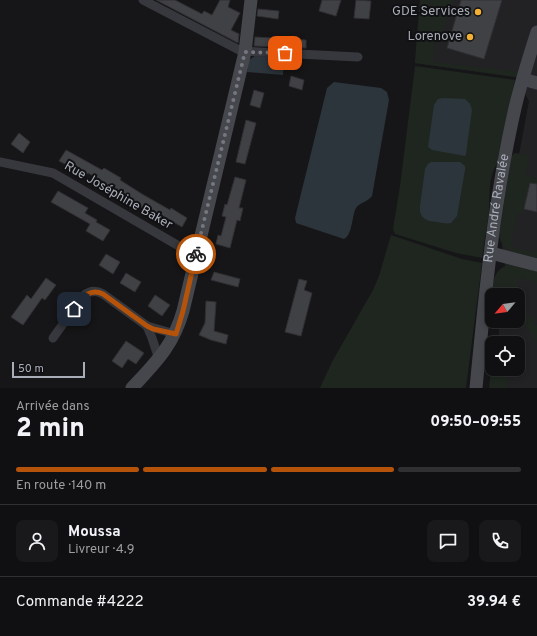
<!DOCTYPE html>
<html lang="fr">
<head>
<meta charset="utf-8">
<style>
  :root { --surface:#101012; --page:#19191b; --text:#f1f3f6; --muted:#9c9d9f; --line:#303032; --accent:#b45309 }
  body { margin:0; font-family:Overpass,sans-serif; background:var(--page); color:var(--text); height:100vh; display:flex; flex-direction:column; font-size:15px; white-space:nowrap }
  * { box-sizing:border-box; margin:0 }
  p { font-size:13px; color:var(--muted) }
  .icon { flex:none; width:22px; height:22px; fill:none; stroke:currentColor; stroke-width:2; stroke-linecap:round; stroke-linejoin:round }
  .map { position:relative; height:388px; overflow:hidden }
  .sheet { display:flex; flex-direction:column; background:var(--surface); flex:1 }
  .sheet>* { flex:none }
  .needle { width:26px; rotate:241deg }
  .buttons { position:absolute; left:485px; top:288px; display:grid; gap:8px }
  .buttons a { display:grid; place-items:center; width:40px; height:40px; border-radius:8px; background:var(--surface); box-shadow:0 2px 6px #0003,0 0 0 1px var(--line); font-size:20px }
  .scale { position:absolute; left:12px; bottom:10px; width:73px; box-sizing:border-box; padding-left:4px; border:2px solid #a8adb8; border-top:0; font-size:11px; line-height:14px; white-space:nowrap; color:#a8adb8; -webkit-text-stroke:3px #111113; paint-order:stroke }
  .pin { position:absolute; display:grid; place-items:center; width:34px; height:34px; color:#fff; margin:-17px; border-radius:8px; box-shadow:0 2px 6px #0006 }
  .courier { position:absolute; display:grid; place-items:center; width:40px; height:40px; margin:-20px; border:3px solid #b45309; border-radius:50%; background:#fff; color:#222; box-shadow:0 1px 5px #0007 }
  .overview em { font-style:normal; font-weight:800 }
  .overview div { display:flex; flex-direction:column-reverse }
  .overview { display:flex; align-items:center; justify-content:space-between; height:68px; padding:0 16px }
  h1 { font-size:26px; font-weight:800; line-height:30px }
  .bar { display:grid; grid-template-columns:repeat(4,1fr); gap:6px 4px; align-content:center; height:48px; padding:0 16px }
  .bar i { height:5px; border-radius:3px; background:var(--line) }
  .bar .active { background:var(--accent) }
  .bar p { grid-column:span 4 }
  .line { display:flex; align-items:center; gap:10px; padding:0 16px; border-top:1px solid var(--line) }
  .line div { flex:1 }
  .round { display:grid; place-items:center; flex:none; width:42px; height:42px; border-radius:8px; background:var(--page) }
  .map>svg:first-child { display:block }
</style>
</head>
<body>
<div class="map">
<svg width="537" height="388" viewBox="0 0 537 388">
  <rect width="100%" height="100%" fill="#161618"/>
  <path fill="#222225" d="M420 0H537V388H493L495 369H518V343H498L500 321H518V295L506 271 502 246 529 101 516 77 415 63Z"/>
  <g fill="#1e261f">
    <path d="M420 0H453L439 42 434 41 433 62 518 72 516 77 415 63Z"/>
    <path d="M415 66 515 80 497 164C488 177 490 196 489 212 487 227 484 243 482 258L456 253 395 234 393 229 400 186Z"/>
    <path d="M515 153 530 156 525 174 537 179V184L530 183 523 214 517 213 511 245 516 248 535 253 536 249 537 250V258C522 255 503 254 499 236L511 156Z"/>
    <path d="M391 235 462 259 482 263 466 388H320L332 362 373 290 379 276Z"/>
    <path d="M510 264 537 269V286L534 279 527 282 524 277 517 281 521 292 518 301V295H492V304L490 302C493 285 491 270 510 264Z"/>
    <path d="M526 316 534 317 533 324 537 325V343L525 324Z"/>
    <path d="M491 369C502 371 510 376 507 388H489Z"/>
  </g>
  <g fill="#2c353c">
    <path d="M255 56 284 58 283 75 247 72 249 60Z"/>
    <path d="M334 82 381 88 387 92 389 100 372 196C367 203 358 202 355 210 352 218 352 235 344 239L296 223 295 218 327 88Z"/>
    <path d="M443 98 465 99 470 104 472 110 466 154 465 156 432 150 428 147 434 105 438 99Z"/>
    <path d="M431 162H460L465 166V170L457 216 451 223C446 224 442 223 437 222 427 221 419 219 420 206L425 169 428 164Z"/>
  </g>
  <g fill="#404145" stroke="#303034">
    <path d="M156 0H175L202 14 204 11 212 15 220 0H230L228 7 240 13 231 30 239 34 238 43Z"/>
    <path d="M322 0H341L336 16 319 11Z"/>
    <path d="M356 0 371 1 369 19 354 18Z"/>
    <path d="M461 0H502L484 59 447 48Z"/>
    <path d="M258 9 279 11 278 19 257 16Z"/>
    <path d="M255 37 306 40V48L254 46Z"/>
    <path d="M291 76 304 80 302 90 289 86Z"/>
    <path d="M254 90 264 93 260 108 250 105Z"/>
    <path d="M246 120 256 123 245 164 236 162Z"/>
    <path d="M19 133 30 142 23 153 11 144Z"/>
    <path d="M66 150 102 170 104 168 121 178 120 180 142 194 170 210 171 208 187 218 182 227 158 213 156 216 136 204 124 197 125 195 112 187 111 188 103 184 104 182 88 173 86 175 59 161Z"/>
    <path d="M235 177 246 180 239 208H243L240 221 237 220 230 248 216 244 218 235 221 236 226 217 222 216 225 204 227 205Z"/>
    <path d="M530 183 537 184V212L524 209Z"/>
    <path d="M58 191 88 208 85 213 97 220 96 222 110 230 103 241 86 231 90 224 51 202Z"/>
    <path d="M106 254 120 262 113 274 99 265Z"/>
    <path d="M214 272 240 279 238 287 211 280Z"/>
    <path d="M126 273 141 282 135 292 120 283Z"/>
    <path d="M46 278 56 285 45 300 42 298 23 325 11 317 27 295 31 299Z"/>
    <path d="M299 279 307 281 304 290 312 293 301 336 285 332Z"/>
    <path d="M155 295 170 305 162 316 148 306Z"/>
    <path d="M206 301 216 302 214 331 228 335 226 344 211 340 199 335 205 323Z"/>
    <path d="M126 341 144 353 136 364 128 359 122 368 112 361Z"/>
  </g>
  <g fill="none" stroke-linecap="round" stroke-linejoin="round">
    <g stroke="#37383d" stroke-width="9">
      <path d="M143 0 241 51 358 57"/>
      <path d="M0 162 53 173 196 256"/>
      <path d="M147 326 152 338 159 359"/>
      <path d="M53 338 83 296C89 291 96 290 103 294L147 326 175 334"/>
    </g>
    <g stroke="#45474d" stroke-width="13">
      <path d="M523 79 537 83"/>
      <path d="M491 253 537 265"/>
      <path d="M132 388C156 362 173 346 183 311L245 52 251 0"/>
      <path id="s1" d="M476 388C485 294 494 200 515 108 521 82 529 57 537 32"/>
    </g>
  </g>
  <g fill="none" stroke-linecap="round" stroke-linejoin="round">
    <path stroke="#757880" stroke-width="4" stroke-dasharray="0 7.2" d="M196 254 245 52 285 53"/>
    <path stroke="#b45309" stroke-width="5" d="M74 309C82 299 89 287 103 294L147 326 153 329 176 334 183 311 196 254"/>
  </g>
  <g fill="#f2b134" stroke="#111113" stroke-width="1.5">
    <circle cx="478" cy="12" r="4"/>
    <circle cx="470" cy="37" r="4"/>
  </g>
  <g text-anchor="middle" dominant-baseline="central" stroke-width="4" stroke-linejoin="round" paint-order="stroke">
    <g font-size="13" fill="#a8adb8" stroke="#111113" text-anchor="end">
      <text x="470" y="12">GDE Services</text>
      <text x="462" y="37">Lorenove</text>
    </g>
    <g font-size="13" fill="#a8adb8" stroke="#111113">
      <text transform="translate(118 196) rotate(30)">Rue Joséphine Baker</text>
      <text stroke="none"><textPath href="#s1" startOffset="181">Rue André Ravalée</textPath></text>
    </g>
  </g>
</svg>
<div class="buttons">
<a><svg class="needle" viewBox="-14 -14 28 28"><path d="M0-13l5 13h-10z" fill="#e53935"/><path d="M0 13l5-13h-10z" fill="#9c9d9f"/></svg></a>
<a><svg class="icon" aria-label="locate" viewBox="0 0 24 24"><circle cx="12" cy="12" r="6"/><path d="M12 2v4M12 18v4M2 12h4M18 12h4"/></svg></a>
</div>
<div class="scale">50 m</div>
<div class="pin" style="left:285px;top:53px;background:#ea580c"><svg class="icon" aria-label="bag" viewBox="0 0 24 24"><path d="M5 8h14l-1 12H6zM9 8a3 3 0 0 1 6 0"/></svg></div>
<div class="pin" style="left:74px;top:309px;background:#1f2937"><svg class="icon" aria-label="home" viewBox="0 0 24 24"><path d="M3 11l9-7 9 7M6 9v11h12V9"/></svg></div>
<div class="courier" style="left:196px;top:254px"><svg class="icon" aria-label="bike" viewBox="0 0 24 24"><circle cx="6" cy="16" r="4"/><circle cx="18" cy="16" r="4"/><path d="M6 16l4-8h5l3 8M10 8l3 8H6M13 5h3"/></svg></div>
</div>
<section class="sheet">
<div class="overview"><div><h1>2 min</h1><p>Arrivée dans</p></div><em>09:50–09:55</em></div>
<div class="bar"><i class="active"></i><i class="active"></i><i class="active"></i><i></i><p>En route · 140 m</p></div>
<div class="line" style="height:72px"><a class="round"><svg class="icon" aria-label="person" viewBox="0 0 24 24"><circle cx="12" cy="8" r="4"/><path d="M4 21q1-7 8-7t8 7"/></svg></a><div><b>Moussa</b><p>Livreur · 4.9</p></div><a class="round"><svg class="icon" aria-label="chat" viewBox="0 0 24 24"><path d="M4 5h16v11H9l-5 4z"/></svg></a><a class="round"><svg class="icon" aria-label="phone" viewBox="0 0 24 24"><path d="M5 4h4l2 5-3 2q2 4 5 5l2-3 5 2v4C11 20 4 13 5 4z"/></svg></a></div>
<div class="line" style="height:52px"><div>Commande #4222</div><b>39.94 €</b></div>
</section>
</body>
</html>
